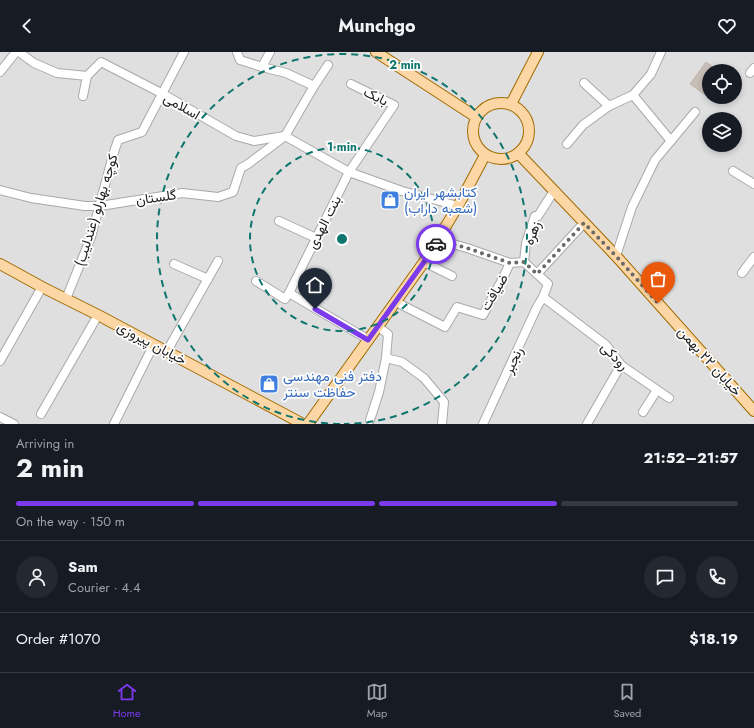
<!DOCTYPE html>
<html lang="en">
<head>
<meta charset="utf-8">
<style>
  :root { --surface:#171b24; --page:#242831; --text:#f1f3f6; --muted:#9ea1a6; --line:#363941; --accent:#7c3aed }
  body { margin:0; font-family:Jost,Vazirmatn,sans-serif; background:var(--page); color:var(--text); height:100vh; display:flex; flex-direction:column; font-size:15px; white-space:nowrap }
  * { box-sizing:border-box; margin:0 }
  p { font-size:13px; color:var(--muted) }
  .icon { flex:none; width:22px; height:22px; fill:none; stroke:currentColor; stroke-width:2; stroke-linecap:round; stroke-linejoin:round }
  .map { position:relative; height:372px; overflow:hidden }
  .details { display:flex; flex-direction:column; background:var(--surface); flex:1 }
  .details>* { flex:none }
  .tools { position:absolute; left:702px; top:12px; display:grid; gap:8px }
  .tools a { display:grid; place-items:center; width:40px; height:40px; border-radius:50%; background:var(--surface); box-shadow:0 2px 6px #0003; font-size:20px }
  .pin { position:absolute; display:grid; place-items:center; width:34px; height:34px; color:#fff; margin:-41px -17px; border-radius:50% 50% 50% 0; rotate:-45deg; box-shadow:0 0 4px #0007 }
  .pin .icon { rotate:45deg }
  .courier { position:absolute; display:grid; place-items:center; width:40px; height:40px; margin:-20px; border:3px solid #7c3aed; border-radius:50%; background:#fff; color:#222; box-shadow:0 1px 5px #0007 }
  .summary em { font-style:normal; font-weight:700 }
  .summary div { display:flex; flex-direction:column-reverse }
  .summary { display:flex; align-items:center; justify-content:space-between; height:68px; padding:0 16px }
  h1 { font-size:26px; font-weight:700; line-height:30px }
  .bar { display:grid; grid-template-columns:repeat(4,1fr); gap:6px 4px; align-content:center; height:48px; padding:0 16px }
  .bar i { height:5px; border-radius:3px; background:var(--line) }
  .bar .active { background:var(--accent) }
  .bar p { grid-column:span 4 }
  .line { display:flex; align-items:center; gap:10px; padding:0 16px; border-top:1px solid var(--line) }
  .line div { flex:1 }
  .round { display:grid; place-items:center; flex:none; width:42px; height:42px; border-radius:21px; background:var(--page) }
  header { display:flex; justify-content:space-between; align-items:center; height:52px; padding:0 16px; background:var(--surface); font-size:18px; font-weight:700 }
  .menu { display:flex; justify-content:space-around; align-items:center; height:56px; border-top:1px solid var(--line); background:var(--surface); font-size:11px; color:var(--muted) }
  .menu a { display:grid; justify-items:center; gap:2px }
  .menu .active { color:var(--accent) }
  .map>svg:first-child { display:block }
</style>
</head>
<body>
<header><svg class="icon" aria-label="back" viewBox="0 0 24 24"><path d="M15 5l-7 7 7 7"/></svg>Munchgo<svg class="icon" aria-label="heart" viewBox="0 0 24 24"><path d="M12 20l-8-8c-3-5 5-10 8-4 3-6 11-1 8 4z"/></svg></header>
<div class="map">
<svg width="754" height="372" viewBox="0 0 754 372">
  <rect width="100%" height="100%" fill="#f2efe9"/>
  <path fill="#e0dfdf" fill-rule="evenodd" d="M0 0H754V372H0ZM709 19H735V45H709ZM709 67H735V93H709Z"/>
  <path fill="#e2e2e2" d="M524 210 548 232 537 255 502 228 510 211Z"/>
  <path fill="#c7bfb8" stroke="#c4b6ab" d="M706 10 719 19H709V40L707 44 690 32Z"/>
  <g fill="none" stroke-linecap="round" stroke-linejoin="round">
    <g stroke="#a9a9a9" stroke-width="10">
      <g id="minor">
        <path d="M19 0 34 11 57 21 87 24 83 44"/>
        <path d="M237 0 240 8 262 15"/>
        <path d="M270 0 262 15 286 21 314 34"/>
        <path d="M0 20 16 0"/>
        <path d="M750 21 754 16"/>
        <path d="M87 24 101 10 163 42 236 84 254 89 284 84"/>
        <path d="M584 31 609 54"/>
        <path d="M633 43 651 22 661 0"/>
        <path d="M285 84 349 120 402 139 458 154"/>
        <path d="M567 92 583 73 609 54 633 43 671 89"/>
        <path d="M733 119 754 132"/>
        <path d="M0 138 31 146 85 154H100L182 141 218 145 233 140 241 116 248 112 285 84 314 34 328 13"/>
        <path d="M279 169 316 186"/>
        <path d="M439 188 467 196 510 211 524 210"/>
        <path d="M616 204 632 155 655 108 695 60"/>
        <path d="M424 210 452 224"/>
        <path d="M524 210 526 191 535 164H538L554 139"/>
        <path d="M174 212 208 227"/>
        <path d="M742 221 754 205"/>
        <path d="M537 222 584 171"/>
        <path d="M256 229 285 247 289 241 369 288"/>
        <path d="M289 241 349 120 394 53 351 32"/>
        <path d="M543 245 606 293 621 313 669 346"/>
        <path d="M66 247 91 185 113 103 118 88 142 80 184 0"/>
        <path d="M396 250 445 275 457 255 483 263 502 228 510 211"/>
        <path d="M167 299 218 209"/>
        <path d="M386 306 402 310 424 326 444 350 442 372"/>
        <path d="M0 309 42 235"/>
        <path d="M643 360 657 338"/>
        <path d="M41 362 98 263"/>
        <path d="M0 365 14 372"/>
        <path d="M370 368 379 340 386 306 388 282 378 275"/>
        <path d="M114 372 154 292"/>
        <path d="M483 372 537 255 543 245 548 232 524 210"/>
        <path d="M587 372 621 313"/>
      </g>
    </g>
    <g stroke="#a06b00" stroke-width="12">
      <g id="major">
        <path d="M376 0 476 65"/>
        <circle cx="501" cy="79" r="28"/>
        <path d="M511 52 538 0"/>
        <path d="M519 102 616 204 754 359"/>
        <path d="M0 212 42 235 98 263 303 372"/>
        <path d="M308 372 424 210 458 154 485 103"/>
      </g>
    </g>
    <use href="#minor" stroke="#fff" stroke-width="8"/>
    <use href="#major" stroke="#fcd6a4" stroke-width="10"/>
  </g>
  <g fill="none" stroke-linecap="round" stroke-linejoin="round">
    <path stroke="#6b6a68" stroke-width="4" stroke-dasharray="0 7.2" d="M436 192 438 188 467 196 510 211 524 210 537 222 584 171 616 204 658 251"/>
    <path stroke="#7c3aed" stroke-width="5" d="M315 257 368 288 424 210 436 192"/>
  </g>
  <g fill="none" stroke="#0f766e" stroke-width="2" stroke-dasharray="7 5">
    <circle cx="342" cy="187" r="92"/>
    <path d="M340 372A185 185 0 1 1 344 372"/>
  </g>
  <defs>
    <g id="shop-square" transform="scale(1)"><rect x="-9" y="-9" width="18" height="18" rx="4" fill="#3f7fe0" stroke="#fff"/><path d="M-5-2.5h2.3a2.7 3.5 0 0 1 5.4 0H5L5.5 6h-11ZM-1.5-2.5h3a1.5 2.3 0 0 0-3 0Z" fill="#fff"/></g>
  </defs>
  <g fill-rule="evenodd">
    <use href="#shop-square" x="390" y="148"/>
    <use href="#shop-square" x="269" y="332"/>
  </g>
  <g text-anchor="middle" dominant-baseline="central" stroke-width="3.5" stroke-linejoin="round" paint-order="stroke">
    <g font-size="14" fill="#222" stroke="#fff">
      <text transform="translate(376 44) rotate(26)">بابک</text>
      <text transform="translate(182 54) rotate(30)">اسلامی</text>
      <text transform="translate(156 145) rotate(-8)">گلستان</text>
      <text transform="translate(96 158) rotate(-73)">کوچه بهارلو (عندلیب)</text>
      <text transform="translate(324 170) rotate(-63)">بنت الهدی</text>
      <text transform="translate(532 181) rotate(-70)">زهره</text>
      <text transform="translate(494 240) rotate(-59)">ضیافت</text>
      <text transform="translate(152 291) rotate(28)">خیابان پیروزی</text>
      <text transform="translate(615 304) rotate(46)">رودکی</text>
      <text transform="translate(513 308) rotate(-65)">رنجبر</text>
      <text transform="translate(710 309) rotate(48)">خیابان ۲۲ بهمن</text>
    </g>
    <g font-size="14" fill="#366cbe" stroke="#fff" text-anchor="start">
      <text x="404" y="140">کتابشهر ایران<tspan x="404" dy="16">(شعبه داراب)</tspan></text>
      <text x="283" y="324">دفتر فنی مهندسی<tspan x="283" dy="16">حفاظت سنتر</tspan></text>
    </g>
  </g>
  <circle cx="342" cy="187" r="6" fill="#0f766e" stroke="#fff" stroke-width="2"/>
  <g font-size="12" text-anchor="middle" font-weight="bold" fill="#0f766e" stroke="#fff" stroke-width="3.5" stroke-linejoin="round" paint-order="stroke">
    <text x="405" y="17">2 min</text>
    <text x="342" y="99">1 min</text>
  </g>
</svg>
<div class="tools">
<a><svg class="icon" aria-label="locate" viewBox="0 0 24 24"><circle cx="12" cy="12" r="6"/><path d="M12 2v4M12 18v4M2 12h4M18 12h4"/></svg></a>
<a><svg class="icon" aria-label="layers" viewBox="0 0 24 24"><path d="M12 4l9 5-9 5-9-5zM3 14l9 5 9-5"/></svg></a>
</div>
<div class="pin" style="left:658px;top:251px;background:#ea580c"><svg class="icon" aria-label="bag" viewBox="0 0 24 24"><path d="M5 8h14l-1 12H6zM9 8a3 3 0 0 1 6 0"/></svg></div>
<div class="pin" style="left:315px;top:257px;background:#1f2937"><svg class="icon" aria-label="home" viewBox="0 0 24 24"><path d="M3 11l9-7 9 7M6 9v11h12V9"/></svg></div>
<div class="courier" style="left:436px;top:192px"><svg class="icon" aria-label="car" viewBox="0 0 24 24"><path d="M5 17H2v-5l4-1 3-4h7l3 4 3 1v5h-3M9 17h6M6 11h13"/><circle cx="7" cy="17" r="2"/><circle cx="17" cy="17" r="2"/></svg></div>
</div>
<section class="details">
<div class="summary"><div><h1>2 min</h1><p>Arriving in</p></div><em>21:52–21:57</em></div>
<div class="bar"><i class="active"></i><i class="active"></i><i class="active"></i><i></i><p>On the way · 150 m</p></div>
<div class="line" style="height:72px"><a class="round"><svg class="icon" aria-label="person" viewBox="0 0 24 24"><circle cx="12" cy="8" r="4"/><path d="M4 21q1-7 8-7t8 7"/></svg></a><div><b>Sam</b><p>Courier · 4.4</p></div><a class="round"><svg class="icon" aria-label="chat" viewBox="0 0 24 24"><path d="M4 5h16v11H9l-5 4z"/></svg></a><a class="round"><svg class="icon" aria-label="phone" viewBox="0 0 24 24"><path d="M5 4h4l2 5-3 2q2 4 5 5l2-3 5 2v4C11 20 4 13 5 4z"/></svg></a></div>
<div class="line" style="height:52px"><div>Order #1070</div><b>$18.19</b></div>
</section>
<nav class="menu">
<a class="active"><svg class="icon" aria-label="home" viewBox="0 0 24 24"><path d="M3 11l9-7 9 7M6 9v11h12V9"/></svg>Home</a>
<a><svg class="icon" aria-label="map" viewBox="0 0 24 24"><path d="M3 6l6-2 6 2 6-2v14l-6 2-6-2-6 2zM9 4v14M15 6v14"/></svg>Map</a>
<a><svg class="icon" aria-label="saved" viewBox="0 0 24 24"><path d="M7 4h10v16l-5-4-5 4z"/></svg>Saved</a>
</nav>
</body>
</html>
